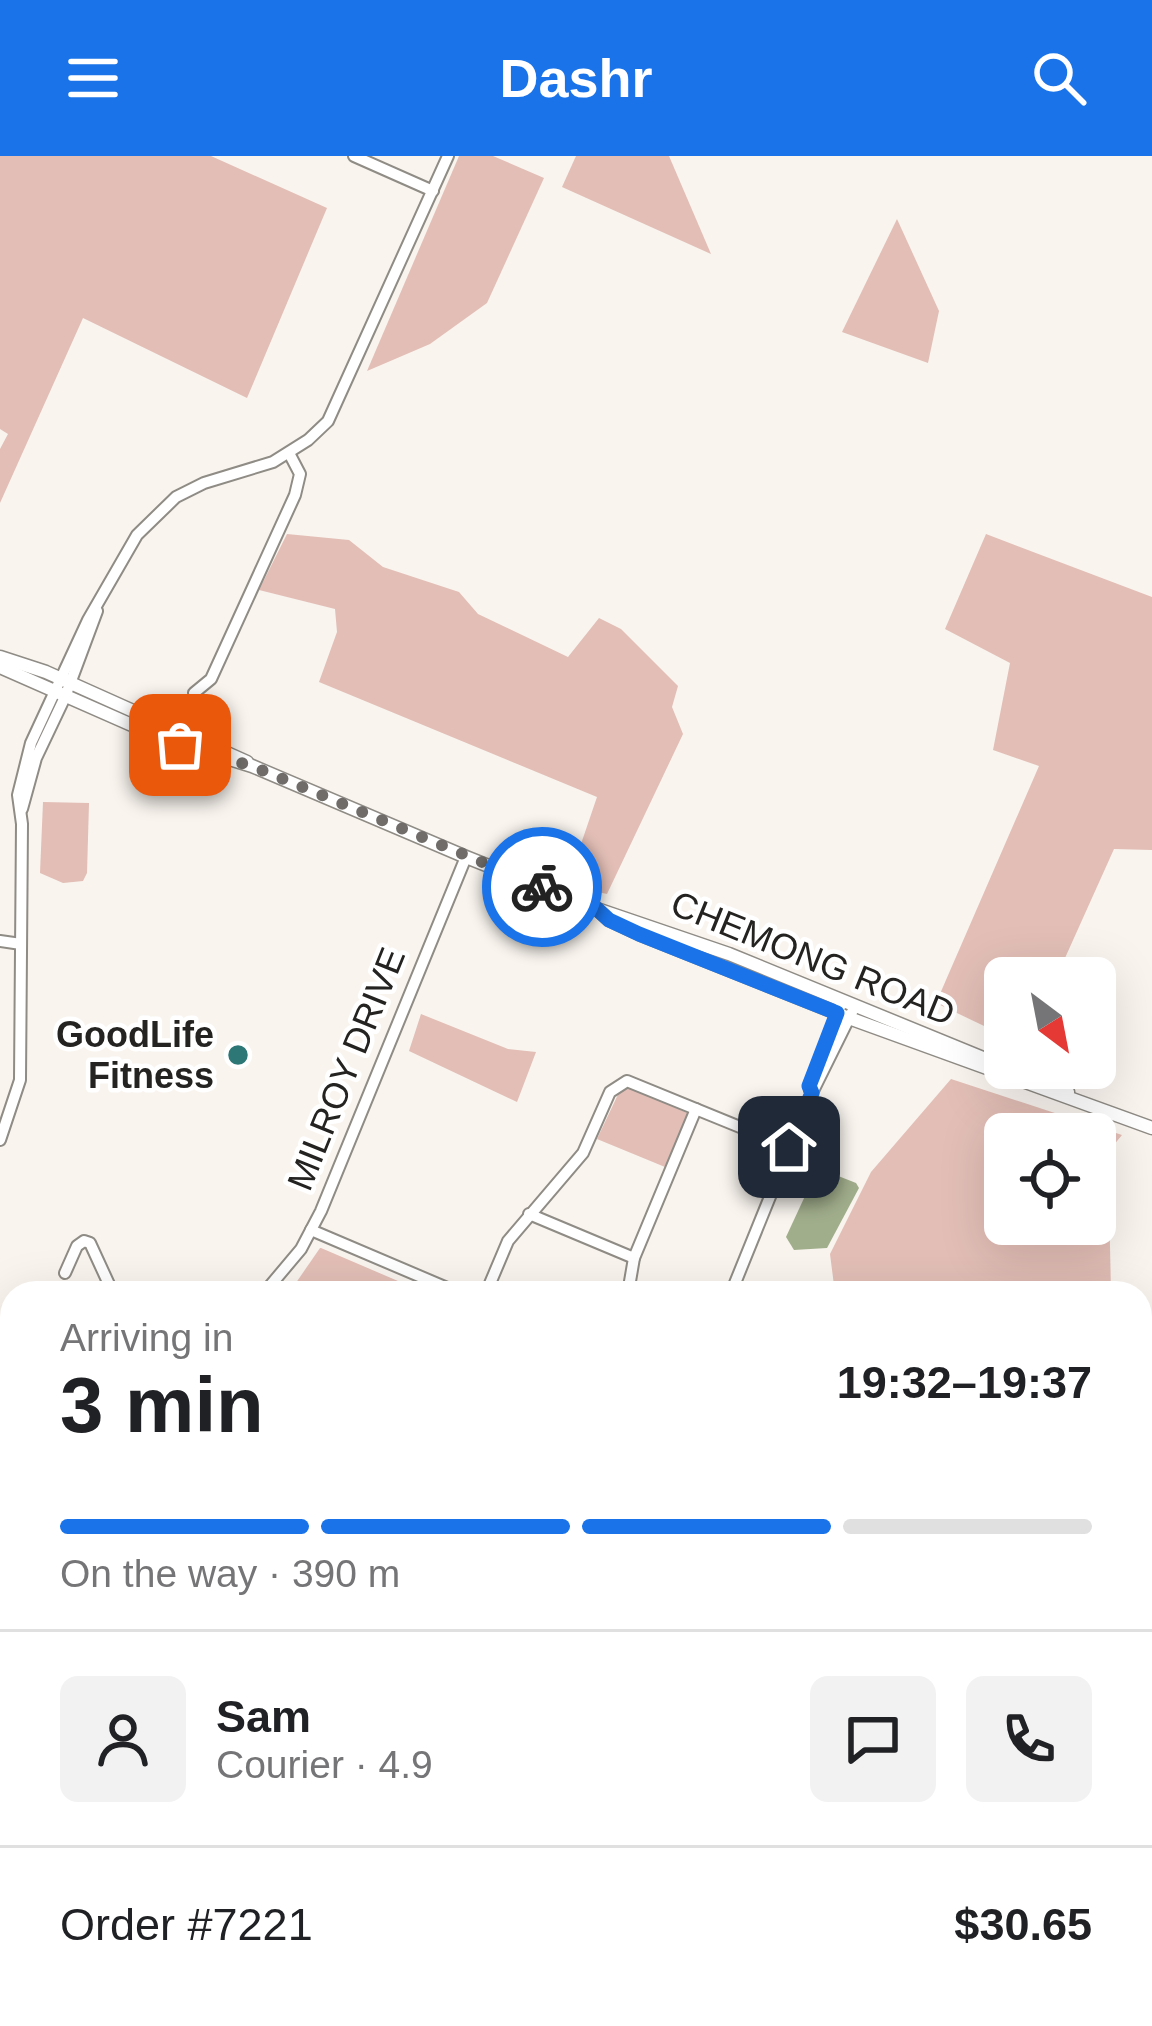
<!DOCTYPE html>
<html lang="en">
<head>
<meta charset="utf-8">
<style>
  :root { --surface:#fff; --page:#f2f2f2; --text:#202124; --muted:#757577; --line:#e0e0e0; --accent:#1a73e8 }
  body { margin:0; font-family:Arial,sans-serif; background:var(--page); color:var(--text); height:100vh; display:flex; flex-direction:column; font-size:45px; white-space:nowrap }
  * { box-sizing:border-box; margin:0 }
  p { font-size:39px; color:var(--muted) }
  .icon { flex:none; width:66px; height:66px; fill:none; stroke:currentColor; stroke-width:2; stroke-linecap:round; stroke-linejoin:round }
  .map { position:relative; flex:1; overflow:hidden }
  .side { position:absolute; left:0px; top:1125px; width:1152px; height:747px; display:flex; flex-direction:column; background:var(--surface); border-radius:36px 36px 0 0; box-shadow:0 12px 48px #0002 }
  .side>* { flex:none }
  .needle { width:78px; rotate:148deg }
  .fabs { position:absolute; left:984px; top:801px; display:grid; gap:24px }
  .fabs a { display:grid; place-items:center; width:132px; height:132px; border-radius:18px; background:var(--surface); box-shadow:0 12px 48px #0002; font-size:60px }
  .pin { position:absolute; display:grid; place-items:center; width:102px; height:102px; color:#fff; margin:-51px; border-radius:24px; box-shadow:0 6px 18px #0006 }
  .courier { position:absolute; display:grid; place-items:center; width:120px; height:120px; margin:-60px; border:9px solid #1a73e8; border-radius:50%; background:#fff; color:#222; box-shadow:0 3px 15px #0007 }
  .head em { font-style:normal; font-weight:700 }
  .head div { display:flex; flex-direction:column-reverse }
  .head { display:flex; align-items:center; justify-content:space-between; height:204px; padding:0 60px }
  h1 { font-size:78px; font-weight:700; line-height:90px }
  .bar { display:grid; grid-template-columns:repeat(4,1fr); gap:18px 12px; align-content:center; height:144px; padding:0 60px }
  .bar i { height:15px; border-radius:9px; background:var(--line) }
  .bar .selected { background:var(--accent) }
  .bar p { grid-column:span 4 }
  .line { display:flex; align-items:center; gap:30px; padding:0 60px; border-top:3px solid var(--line) }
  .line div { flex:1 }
  .round { display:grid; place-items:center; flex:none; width:126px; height:126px; border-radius:18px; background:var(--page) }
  header { display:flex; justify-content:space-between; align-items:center; height:156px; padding:0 60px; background:var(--accent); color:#fff; font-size:54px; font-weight:700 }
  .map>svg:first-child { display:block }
</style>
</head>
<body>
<header><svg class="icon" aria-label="menu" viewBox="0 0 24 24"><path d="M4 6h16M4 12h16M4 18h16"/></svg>Dashr<svg class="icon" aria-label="search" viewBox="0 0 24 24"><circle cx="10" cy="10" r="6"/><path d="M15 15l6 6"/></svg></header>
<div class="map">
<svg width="1152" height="1870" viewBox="0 0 1152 1870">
  <rect width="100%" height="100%" fill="#f9f4ee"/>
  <g fill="#e2beb6" fill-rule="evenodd">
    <path d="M0 0H211L327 52 247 242 83 162 0 347V293L8 278 0 273Z"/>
    <path d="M459 0H493L544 22 487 147 430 188 367 215Z"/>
    <path d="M576 0H669L711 98 562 31Z"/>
    <path d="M897 63 939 155 928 207 842 176Z"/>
    <path d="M287 378 349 384 383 411 459 436 478 458 568 501 599 462 621 473 678 530 672 551 683 578 607 738 567 729 597 641 319 526 337 476 335 453 259 434Z"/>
    <path d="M986 378 1152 441V694L1114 693 1056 822H1005V880L936 847 1039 610 993 594 1010 507 945 473Z"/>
    <path d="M43 646 89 647 87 717 83 725 63 727 40 717Z"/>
    <path d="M421 858 508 893 536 896 517 946 409 895Z"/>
    <path d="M951 923 1122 979 1108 996 1111 1137H835L830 1098 871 1016ZM1005 978H1095V1068H1005Z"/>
    <path d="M622 930H634L689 958 665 1011 597 983Z"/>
    <path d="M320 1092H321L426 1137H289Z"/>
    <path d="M1140 1213 1152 1220V1711L1140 1741Z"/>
    <path d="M891 1860H1092L1088 1870H890Z"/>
  </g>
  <path fill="#a1ae8c" d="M818 1012 856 1027 859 1032 827 1092 794 1094 786 1081Z"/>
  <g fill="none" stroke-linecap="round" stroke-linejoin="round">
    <g stroke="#8f8b85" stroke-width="14">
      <g id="minor">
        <path d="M354 0 433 35"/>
        <path d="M194 537 211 523 295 339 300 318 289 297"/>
        <path d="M22 653 36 602 65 541 97 455"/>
        <path d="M0 785 21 788"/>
        <path d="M810 934 840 851"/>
        <path d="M0 984 20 924 22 668 18 639 31 587 88 464 137 379 176 341 204 327 273 306 308 284 328 265 448 0"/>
        <path d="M529 1058 634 1102"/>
        <path d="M311 1074 459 1137"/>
        <path d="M65 1117 77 1090 84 1085 90 1087 113 1137"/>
        <path d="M264 1137 301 1093 321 1055 466 701"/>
        <path d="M486 1137 508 1085 583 997 610 936 627 925 789 991"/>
        <path d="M628 1137 634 1102 696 953"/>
        <path d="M731 1137 812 937 855 850"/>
        <path d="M0 1257 12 1255"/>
        <path d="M0 1731 12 1702"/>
        <path d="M80 1870V1860"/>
        <path d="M197 1870V1860"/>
        <path d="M305 1870 308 1860"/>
      </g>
    </g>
    <g stroke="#8f8b85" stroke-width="15">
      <g id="major">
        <path d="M0 501 46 516 247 606"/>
        <path d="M0 511 159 581 252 610 466 701 597 753 729 798 1005 911"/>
        <path d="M598 754 609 764 639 778 849 862 1152 972"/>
        <path d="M1009 912 1068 936"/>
        <path d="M1140 1773 1152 1745"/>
        <path d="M1099 1870 1103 1860"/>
      </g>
    </g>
    <use href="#minor" stroke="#fff" stroke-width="10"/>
    <use href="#major" stroke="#fff" stroke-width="12"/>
  </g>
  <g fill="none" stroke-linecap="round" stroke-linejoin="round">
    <path stroke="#6f6c69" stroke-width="12" stroke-dasharray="0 21.6" d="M180 589 252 610 542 731"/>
    <path stroke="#1a73e8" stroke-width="15" d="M542 731 597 753 609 764 639 778 837 857 809 930 812 937 789 991"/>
  </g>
  <circle fill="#2d7776" stroke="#fff" stroke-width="4.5" cx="238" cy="899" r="12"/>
  <g text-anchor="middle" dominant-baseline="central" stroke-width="9" stroke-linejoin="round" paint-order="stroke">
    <g font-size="36" fill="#242321" stroke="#fff">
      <text transform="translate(813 802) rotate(22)">CHEMONG ROAD</text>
      <text transform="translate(346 913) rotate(-68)">MILROY DRIVE</text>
    </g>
    <g font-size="36" font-weight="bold" fill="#242321" stroke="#fff" text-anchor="end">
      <text x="214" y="878">GoodLife<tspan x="214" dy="41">Fitness</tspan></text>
    </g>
  </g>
</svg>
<div class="fabs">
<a><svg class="needle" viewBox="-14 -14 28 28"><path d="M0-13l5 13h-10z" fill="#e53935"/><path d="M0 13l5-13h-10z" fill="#757577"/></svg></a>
<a><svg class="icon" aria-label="locate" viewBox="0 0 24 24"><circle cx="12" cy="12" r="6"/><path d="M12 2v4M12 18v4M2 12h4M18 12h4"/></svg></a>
</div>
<div class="pin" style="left:180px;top:589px;background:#ea580c"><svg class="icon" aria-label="bag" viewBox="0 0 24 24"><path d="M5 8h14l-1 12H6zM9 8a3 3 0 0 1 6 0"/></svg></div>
<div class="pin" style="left:789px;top:991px;background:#1f2937"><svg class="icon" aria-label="home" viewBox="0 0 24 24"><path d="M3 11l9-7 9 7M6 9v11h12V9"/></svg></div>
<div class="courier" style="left:542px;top:731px"><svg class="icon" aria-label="bike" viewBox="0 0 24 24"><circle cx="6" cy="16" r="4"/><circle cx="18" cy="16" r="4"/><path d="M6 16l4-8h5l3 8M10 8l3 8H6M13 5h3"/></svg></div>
<section class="side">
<div class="head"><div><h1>3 min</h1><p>Arriving in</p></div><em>19:32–19:37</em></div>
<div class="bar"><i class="selected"></i><i class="selected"></i><i class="selected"></i><i></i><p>On the way · 390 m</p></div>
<div class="line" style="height:216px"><a class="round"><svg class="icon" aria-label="person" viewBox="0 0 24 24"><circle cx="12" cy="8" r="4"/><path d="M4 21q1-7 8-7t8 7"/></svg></a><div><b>Sam</b><p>Courier · 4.9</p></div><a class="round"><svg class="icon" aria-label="chat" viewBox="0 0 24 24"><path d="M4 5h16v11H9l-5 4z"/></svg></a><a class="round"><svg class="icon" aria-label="phone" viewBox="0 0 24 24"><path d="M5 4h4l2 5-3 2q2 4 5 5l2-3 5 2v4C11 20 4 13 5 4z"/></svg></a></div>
<div class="line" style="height:156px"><div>Order #7221</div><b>$30.65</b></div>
</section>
</div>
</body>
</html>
